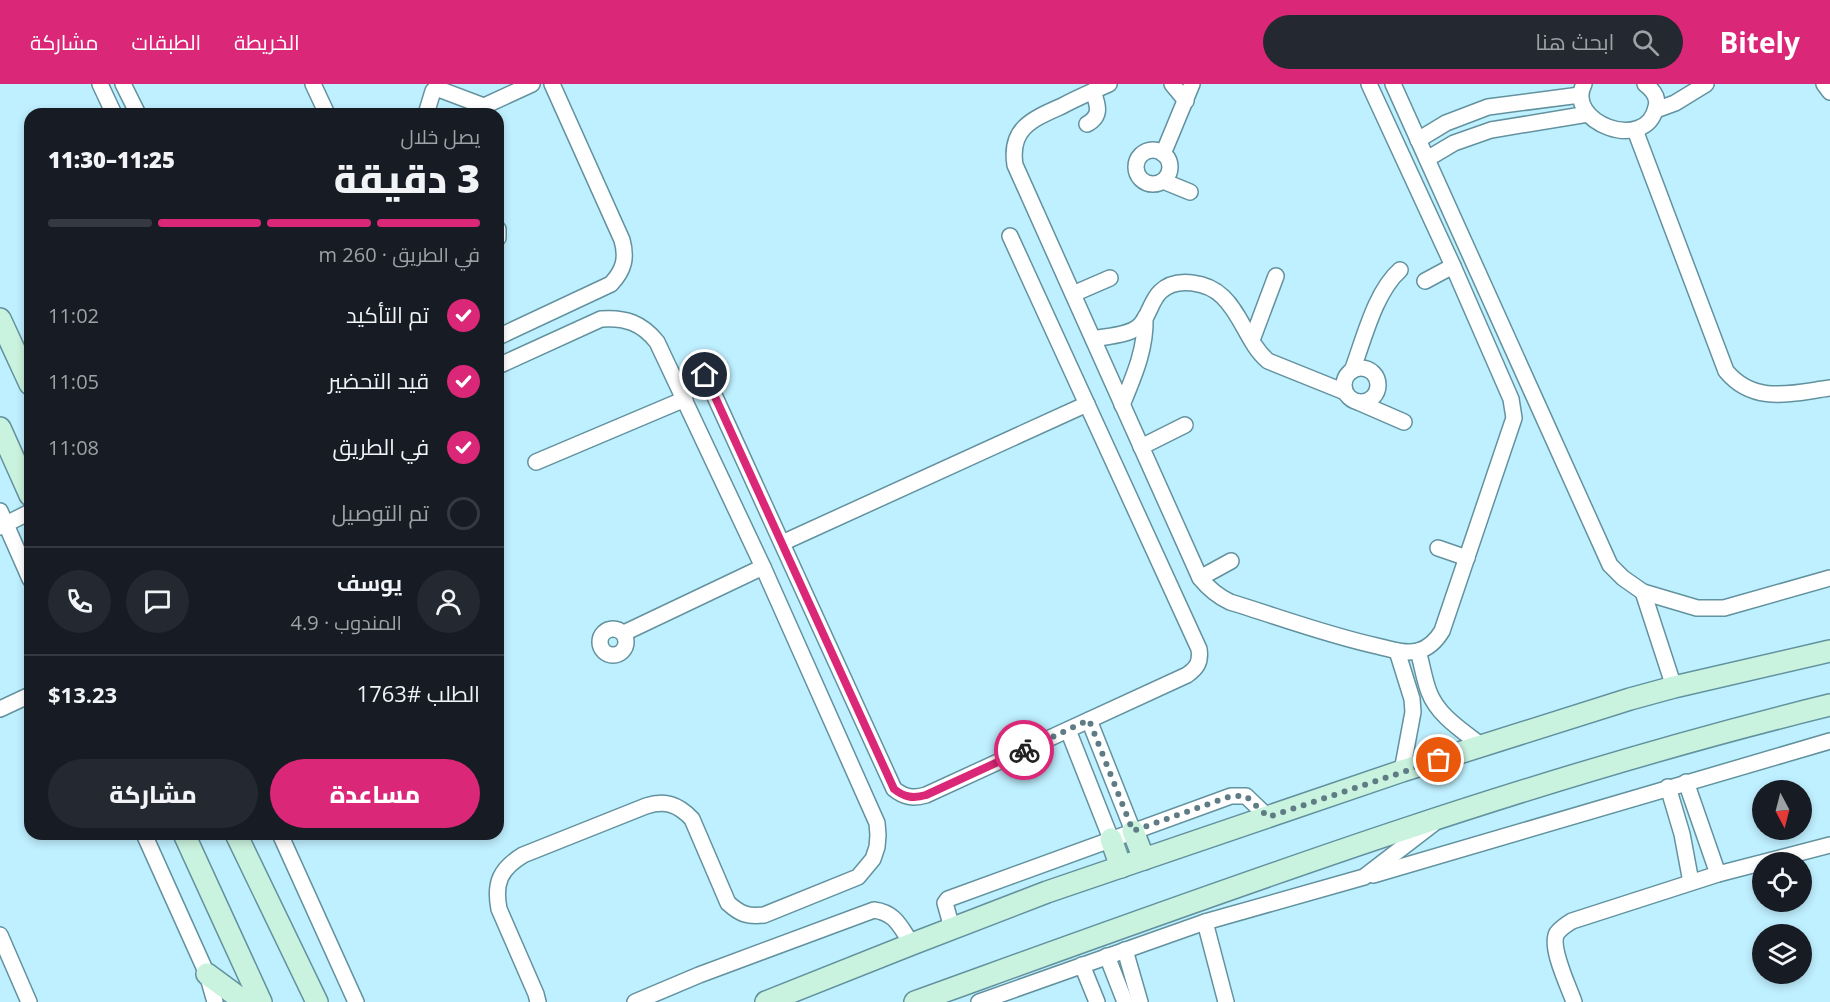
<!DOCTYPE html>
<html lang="ar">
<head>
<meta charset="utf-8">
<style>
  :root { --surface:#171b24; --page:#242831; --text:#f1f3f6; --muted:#9ea1a6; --line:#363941; --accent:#db2777 }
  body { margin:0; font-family:"Open Sans",Cairo,sans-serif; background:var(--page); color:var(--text); direction:rtl; height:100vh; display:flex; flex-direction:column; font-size:22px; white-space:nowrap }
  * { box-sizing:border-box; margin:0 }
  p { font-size:20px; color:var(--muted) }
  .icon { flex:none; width:33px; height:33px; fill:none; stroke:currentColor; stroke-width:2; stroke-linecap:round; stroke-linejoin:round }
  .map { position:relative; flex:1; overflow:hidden; direction:ltr }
  .panel { position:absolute; left:24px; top:24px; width:480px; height:732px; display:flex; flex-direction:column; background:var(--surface); border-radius:18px; box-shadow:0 3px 9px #0003; direction:rtl }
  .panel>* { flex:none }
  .needle { width:39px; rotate:173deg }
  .controls { position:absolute; left:1752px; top:696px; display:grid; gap:12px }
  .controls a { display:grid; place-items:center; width:60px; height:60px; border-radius:50%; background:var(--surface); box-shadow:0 3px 9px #0003; font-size:30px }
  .pin { position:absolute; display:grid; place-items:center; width:51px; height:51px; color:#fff; margin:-26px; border:3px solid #fff; border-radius:50%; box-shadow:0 2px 6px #0007 }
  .courier { position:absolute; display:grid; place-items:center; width:60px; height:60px; margin:-30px; border:4px solid #db2777; border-radius:50%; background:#fff; color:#222; box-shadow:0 2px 8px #0007 }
  .headline em { font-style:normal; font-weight:800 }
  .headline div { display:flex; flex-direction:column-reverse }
  .headline { display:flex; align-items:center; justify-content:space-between; height:102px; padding:0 24px }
  h1 { font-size:39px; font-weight:800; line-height:45px }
  .bar { display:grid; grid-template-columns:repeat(4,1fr); gap:9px 6px; align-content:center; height:72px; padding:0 24px }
  .bar i { height:8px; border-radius:4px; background:var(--line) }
  .bar .selected { background:var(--accent) }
  .bar p { grid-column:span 4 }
  .line { display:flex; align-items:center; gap:15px; padding:0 24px; border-top:2px solid var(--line) }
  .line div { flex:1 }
  .round { display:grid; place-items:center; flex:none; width:63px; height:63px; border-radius:32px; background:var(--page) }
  ol { padding:0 24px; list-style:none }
  li { display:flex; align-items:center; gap:18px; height:66px }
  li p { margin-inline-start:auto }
  li .icon { padding:6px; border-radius:50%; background:var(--accent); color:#fff; stroke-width:4 }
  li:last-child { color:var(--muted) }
  li i { width:33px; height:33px; border:3px solid var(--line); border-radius:50% }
  .primary-button { display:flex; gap:12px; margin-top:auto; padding:12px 24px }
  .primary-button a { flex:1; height:69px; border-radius:36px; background:var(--accent); color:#fff; font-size:24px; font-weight:800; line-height:69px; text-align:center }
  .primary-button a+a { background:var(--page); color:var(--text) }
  header { display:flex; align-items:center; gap:36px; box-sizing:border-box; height:84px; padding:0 30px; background:var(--accent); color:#fff }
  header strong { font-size:28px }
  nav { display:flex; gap:33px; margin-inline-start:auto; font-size:21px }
  .search { width:420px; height:54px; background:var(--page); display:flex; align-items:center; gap:15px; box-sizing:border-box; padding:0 21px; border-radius:33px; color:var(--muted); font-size:22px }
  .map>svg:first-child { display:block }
</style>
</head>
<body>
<header>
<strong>Bitely</strong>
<div class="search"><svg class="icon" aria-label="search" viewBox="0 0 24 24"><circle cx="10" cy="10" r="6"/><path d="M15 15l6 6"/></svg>ابحث هنا</div>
<nav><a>الخريطة</a><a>الطبقات</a><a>مشاركة</a></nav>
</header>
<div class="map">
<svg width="1830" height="918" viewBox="0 0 1830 918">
  <rect width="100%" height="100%" fill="#bff0ff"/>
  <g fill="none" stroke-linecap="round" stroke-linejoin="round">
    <g stroke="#63929f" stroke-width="18">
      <g id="street">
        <path d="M100 0 114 30"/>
        <path d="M123 0 138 30"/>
        <path d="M313 0 327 30"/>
        <path d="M1109 0C1093 7 1077 14 1062 22 1033 35 1009 44 1015 81L1200 494C1209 505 1217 512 1230 518 1279 533 1327 551 1377 562 1390 565 1404 570 1418 567 1429 564 1436 557 1442 547L1514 334 1511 315 1453 182 1369 0"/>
        <path d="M1172 0 1186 17"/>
        <path d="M1393 0 1610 481 1623 494 1643 508 1697 524H1724L1830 494"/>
        <path d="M1584 0C1564 38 1646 70 1656 23 1659 13 1653 6 1645 0"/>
        <path d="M1824 0 1830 8"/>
        <path d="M482 23 532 0"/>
        <path d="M1656 26 1675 19 1706 0"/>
        <path d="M426 30 433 7 436 4 481 21 482 23 480 30"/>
        <path d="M1087 40C1102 32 1098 21 1093 7"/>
        <path d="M1635 46 1726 287C1754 321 1792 309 1830 304"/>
        <path d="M1418 56 1446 39 1488 23 1580 11"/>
        <circle cx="1153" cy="83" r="17"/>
        <path d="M1163 70 1192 0"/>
        <path d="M1427 75 1454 59 1491 46 1588 30"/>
        <path d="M1163 97 1190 108"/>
        <path d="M498 145V154"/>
        <path d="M1425 197 1453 182"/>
        <path d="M1073 210 1110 194"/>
        <path d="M498 253 611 200C624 186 627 174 622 156L552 0"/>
        <path d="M1093 255C1107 252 1126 252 1138 243 1149 234 1150 218 1160 208 1176 192 1208 198 1223 213 1242 231 1248 260 1268 277L1345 308"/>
        <path d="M1252 256 1276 192"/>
        <path d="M498 282 601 235C625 233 642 239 657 258L763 483 877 739 878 751 877 763 873 775 858 793 764 831C748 833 740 830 728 819L692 735C678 720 665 716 646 722L523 771C500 785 494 799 499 825L536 910 538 918"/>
        <circle cx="1361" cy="301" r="17"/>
        <path d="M1352 287C1364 255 1375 208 1400 186"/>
        <path d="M705 291 894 705C904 713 913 715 926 711L1187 591C1197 584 1201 578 1199 565L1010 152"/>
        <path d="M1358 318 1404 338"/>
        <path d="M1122 321C1134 292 1146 265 1145 234"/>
        <path d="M1141 363 1185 341"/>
        <path d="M536 378 685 315"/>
        <path d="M0 427 30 495"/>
        <path d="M0 443 30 428"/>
        <path d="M782 459 1087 320"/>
        <path d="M1438 464 1467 474"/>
        <path d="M1200 494 1231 477"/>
        <path d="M1643 508 1674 603"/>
        <circle cx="613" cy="558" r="13"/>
        <path d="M624 549 763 483"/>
        <path d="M1397 567 1412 615 1413 628 1402 687"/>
        <path d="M1418 567C1422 580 1424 595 1429 608 1438 632 1463 647 1482 662"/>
        <path d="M0 625 30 611"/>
        <path d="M1089 636 1133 747"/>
        <path d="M1068 646 1111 755"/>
        <path d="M1686 698 1718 790"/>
        <path d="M1668 703 1682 750 1691 798"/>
        <path d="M144 750 207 890 215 918"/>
        <path d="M280 750 356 918"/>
        <path d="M1373 791 1830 657"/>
        <path d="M1205 838 1226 918"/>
        <path d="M952 844 945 819 948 815 1231 712H1246L1268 733"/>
        <path d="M0 851 29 918"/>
        <path d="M1125 866 1140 918"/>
        <path d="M1107 872 1125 918"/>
        <path d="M1082 881 1097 918"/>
        <path d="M635 918 699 891 874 826C896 829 900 843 912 860"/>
        <path d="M979 918 1205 838 1364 793 1433 740"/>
        <path d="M1574 918C1569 903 1549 863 1557 849 1561 844 1567 840 1572 837L1718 790 1830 761"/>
      </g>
    </g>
    <g stroke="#63929f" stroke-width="24">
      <g id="secondary">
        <path d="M0 235 30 300"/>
        <path d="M0 344 30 411"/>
        <path d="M1133 747 1144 775"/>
        <path d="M184 750 261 918"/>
        <path d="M236 750 317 918"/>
        <path d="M1111 755 1121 783"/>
        <path d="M207 890 245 918"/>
        <path d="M766 918 912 860 1047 808 1402 687 1630 615 1674 603 1830 567"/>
        <path d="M915 918C1217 809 1518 697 1830 621"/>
      </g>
    </g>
    <use href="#street" stroke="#fff" stroke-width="15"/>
    <use href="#secondary" stroke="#caf3df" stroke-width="21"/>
  </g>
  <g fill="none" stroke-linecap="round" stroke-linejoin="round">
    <path stroke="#5f7c85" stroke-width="6" stroke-dasharray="0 10.8" d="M1024 666 1089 636 1133 747 1231 712H1246L1268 733 1439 676"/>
    <path stroke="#db2777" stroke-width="8" d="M705 291 894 705C904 713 913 715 926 711L1024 666"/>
  </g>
</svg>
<div class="controls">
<a><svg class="needle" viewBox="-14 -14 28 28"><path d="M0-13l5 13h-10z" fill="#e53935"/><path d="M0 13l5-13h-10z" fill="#9ea1a6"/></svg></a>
<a><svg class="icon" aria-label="locate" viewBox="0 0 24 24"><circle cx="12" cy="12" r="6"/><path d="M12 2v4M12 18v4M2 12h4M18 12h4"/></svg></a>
<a><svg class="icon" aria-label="layers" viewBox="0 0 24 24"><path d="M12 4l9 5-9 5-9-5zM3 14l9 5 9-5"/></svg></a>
</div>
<div class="pin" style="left:1439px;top:676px;background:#ea580c"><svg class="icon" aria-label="bag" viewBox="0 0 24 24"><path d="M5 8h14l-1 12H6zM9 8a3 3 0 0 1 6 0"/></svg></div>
<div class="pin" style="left:705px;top:291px;background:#1f2937"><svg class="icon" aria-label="home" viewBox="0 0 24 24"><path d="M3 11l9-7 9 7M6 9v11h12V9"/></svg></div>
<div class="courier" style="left:1024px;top:666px"><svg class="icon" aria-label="bike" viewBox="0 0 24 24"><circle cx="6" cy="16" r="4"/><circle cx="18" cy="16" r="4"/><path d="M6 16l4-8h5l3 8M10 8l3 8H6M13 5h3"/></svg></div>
<section class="panel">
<div class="headline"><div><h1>3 دقيقة</h1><p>يصل خلال</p></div><em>11:25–11:30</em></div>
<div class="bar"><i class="selected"></i><i class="selected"></i><i class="selected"></i><i></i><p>في الطريق · 260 m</p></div>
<ol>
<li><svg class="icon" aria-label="check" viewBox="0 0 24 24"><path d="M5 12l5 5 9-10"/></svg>تم التأكيد<p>11:02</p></li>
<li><svg class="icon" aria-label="check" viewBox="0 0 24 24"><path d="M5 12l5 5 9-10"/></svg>قيد التحضير<p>11:05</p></li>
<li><svg class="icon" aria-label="check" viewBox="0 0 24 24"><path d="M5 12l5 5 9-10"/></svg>في الطريق<p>11:08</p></li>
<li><i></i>تم التوصيل</li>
</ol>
<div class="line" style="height:108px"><a class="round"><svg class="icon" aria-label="person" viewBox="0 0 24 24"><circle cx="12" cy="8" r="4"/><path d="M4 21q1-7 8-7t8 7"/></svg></a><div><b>يوسف</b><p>المندوب · 4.9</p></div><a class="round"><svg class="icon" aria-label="chat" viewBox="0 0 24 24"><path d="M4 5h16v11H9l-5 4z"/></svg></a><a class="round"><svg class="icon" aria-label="phone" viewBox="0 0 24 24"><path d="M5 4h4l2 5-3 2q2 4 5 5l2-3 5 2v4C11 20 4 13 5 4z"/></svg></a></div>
<div class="line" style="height:78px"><div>الطلب #1763</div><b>$13.23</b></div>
<div class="primary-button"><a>مساعدة</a><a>مشاركة</a></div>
</section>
</div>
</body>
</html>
